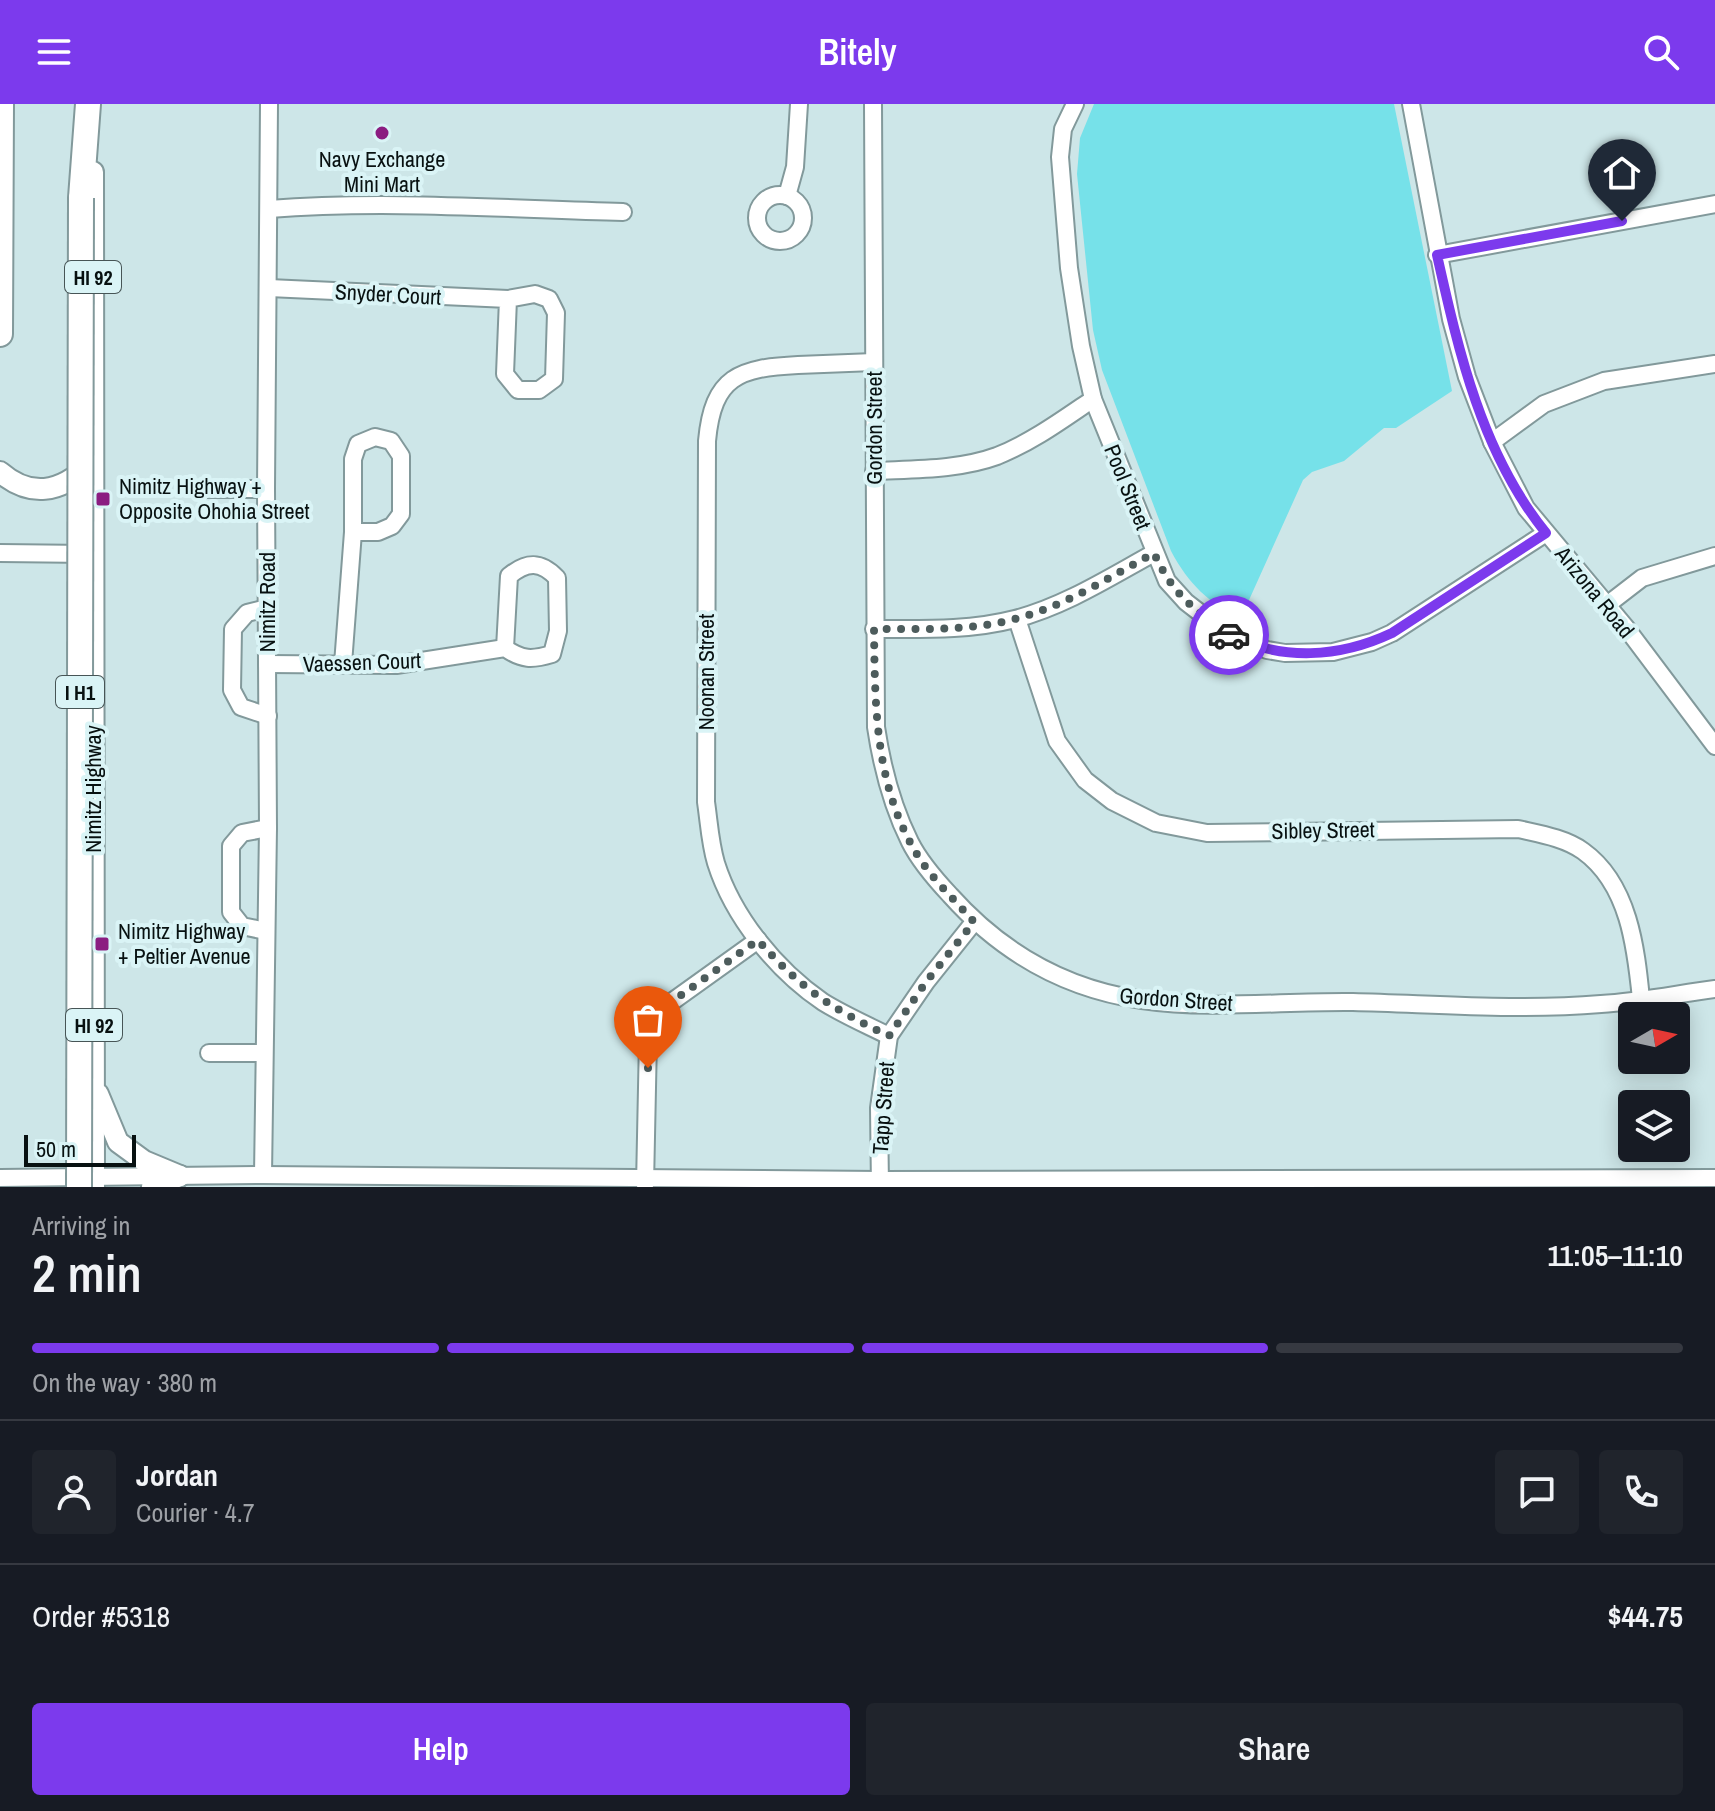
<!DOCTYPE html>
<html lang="en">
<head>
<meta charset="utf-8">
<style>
  :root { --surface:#171b24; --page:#20242c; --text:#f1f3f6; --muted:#9ea1a6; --line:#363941; --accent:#7c3aed }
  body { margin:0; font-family:"Archivo Narrow",sans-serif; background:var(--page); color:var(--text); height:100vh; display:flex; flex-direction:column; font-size:30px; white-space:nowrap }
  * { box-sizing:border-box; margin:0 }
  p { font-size:26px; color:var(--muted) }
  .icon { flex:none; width:44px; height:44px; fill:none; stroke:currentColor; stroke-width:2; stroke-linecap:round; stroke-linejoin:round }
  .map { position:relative; height:1083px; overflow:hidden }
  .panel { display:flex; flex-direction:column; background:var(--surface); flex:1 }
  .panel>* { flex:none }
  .needle { width:52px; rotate:81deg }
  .buttons { position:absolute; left:1618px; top:898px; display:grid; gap:16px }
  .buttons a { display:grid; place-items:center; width:72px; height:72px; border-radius:8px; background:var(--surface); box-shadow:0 4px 20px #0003; font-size:40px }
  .scale { position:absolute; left:24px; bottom:20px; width:112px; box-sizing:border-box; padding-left:8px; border:4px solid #081111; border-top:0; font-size:22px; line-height:28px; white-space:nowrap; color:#081111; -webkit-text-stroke:6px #daf4f6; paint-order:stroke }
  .pin { position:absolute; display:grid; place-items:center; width:68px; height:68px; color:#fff; margin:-82px -34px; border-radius:50% 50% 50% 0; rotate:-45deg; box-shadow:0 0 8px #0007 }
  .pin .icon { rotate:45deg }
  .courier { position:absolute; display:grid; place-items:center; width:80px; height:80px; margin:-40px; border:6px solid #7c3aed; border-radius:50%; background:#fff; color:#222; box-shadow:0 2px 10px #0007 }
  .headline em { font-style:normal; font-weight:600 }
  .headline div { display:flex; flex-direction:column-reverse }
  .headline { display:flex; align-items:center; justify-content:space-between; height:136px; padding:0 32px }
  h1 { font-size:52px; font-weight:600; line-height:60px }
  .bar { display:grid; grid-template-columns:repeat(4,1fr); gap:12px 8px; align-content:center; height:96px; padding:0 32px }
  .bar i { height:10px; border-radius:6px; background:var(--line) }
  .bar .selected { background:var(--accent) }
  .bar p { grid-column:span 4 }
  .line { display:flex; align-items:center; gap:20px; padding:0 32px; border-top:2px solid var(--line) }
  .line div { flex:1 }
  .round { display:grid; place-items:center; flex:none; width:84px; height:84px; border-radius:8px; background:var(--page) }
  .cta { display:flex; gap:16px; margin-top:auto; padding:16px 32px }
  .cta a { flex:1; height:92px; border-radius:8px; background:var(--accent); color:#fff; font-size:32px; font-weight:600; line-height:92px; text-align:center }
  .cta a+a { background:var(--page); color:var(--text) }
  header { display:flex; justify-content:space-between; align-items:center; height:104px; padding:0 32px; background:var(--accent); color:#fff; font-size:36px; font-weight:600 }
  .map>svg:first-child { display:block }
</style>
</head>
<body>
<header><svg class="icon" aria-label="menu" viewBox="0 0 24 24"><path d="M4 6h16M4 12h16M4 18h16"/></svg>Bitely<svg class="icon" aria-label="search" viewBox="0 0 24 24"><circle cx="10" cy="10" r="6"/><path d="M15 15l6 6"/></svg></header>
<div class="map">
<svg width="1715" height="1083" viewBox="0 0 1715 1083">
  <rect width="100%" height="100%" fill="#cde6e8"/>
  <path fill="#76e1e9" d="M1094 0H1394L1452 287 1396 324H1384L1344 357 1312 368 1303 376 1240 516C1208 497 1189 481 1171 447L1102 266 1093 226 1077 70 1080 34Z"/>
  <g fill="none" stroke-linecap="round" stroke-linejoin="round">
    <g stroke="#82999b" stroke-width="20">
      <g id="minor">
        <path d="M873 0 876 623C882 663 892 702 910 738 920 758 935 775 950 791 1001 848 1065 885 1142 896 1211 906 1283 897 1353 898 1435 900 1519 907 1601 900 1639 898 1677 890 1715 885"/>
        <path d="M1075 0 1063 25 1060 53 1069 164 1081 242 1093 295 1167 477 1186 498 1230 532 1267 546 1285 549 1333 548 1372 538 1392 529 1546 429"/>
        <path d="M1411 0 1451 215 1467 273 1492 338 1526 404 1627 525 1715 642"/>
        <circle cx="780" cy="114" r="23"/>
        <path d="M787 92 795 63 799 0"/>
        <path d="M269 105C386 96 505 105 623 108"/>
        <path d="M1437 151 1715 100"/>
        <path d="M269 184 508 195 535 190 549 195 556 209 554 275 539 286H518L505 270 508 195"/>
        <path d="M874 258C849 259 823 260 798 261 739 264 713 272 707 337L706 698C709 718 710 739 716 759 733 813 776 866 823 898 844 911 867 921 889 932"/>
        <path d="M1492 338 1544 300 1604 277 1715 260"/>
        <path d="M874 367C914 365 959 366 997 352 1032 338 1062 316 1093 295"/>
        <path d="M196 385H266"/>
        <path d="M0 449 90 450"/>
        <path d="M1607 501 1642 474 1715 452"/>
        <path d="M267 504 247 509 233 525 232 586 241 603 268 612"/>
        <path d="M1017 515 1057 637 1085 676 1112 697 1156 719 1207 729 1518 725C1540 730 1565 734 1583 747 1629 780 1636 844 1641 895"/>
        <path d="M874 525C921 525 969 527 1015 515 1065 502 1110 473 1154 449"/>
        <path d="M267 560 396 561 505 544 509 472C527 457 541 457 557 474L558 527 552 550C532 556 522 556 505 544"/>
        <path d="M343 560 353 428V355L358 340 375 333 391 337 401 352V410L392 422 378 428H353"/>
        <path d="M266 827 242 822 231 808V742L242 729 268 724"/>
        <path d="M209 949H264"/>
        <path d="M263 1071 268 724 266 385 269 0"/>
        <path d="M0 1074 263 1071 880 1076 1715 1074"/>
        <path d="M645 1081 648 935 659 907 758 836"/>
        <path d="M880 1083 879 1004 889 932 926 878 974 818"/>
      </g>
    </g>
    <g stroke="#82999b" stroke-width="24">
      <g id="major">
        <path d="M93 68 94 1083"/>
        <path d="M0 368C30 394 60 389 88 362"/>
        <path d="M98 990 118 1038 144 1057 180 1072"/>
        <path d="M152 1083 180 1072"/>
      </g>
    </g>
    <g stroke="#82999b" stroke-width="28">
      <g id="highway">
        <path d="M81 94 88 0"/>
        <path d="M0 230 1 0"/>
      </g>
    </g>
    <use href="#minor" stroke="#fff" stroke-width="16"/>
    <use href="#major" stroke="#fff" stroke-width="20"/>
    <use href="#highway" stroke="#fff" stroke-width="24"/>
    <g stroke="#82999b" stroke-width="28" stroke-linecap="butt">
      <path id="highway-bridge" d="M79 1083 81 94"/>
    </g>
    <use href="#highway-bridge" stroke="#fff" stroke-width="24"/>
  </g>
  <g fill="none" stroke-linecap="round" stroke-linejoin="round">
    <path stroke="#4d5c5c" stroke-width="8" stroke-dasharray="0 14.4" d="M648 964V935L659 907 758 836C800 884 832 905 889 932L926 878 974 818C955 796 933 776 918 752 875 683 875 604 874 525 921 525 969 527 1015 515 1065 502 1110 473 1154 449 1173 491 1193 504 1229 531"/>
    <path stroke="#7c3aed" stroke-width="10" d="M1229 531C1282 557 1339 554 1392 529L1546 429C1482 350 1459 249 1437 151L1622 117"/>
  </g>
  <g fill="#8b1d81" stroke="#daf4f6" stroke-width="3">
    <circle cx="382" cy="29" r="8"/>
    <rect x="95" y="387" width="16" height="16" rx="4"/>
    <rect x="94" y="832" width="16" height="16" rx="4"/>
  </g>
  <g text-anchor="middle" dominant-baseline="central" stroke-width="8" stroke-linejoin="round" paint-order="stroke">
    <g fill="#daf4f6" stroke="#475556" stroke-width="2">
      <rect x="65" y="157" width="56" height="32" rx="6"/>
      <rect x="56" y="572" width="48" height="32" rx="6"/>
      <rect x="66" y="905" width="56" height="32" rx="6"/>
    </g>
    <g font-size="20" font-weight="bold" fill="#081111">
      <text x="93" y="173">HI 92</text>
      <text x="80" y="588">I H1</text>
      <text x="94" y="921">HI 92</text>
    </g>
    <g font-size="22" fill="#081111" stroke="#daf4f6" text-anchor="start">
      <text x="382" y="55" text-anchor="middle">Navy Exchange<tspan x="382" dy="25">Mini Mart</tspan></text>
      <text x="119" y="382">Nimitz Highway +<tspan x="119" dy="25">Opposite Ohohia Street</tspan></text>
      <text x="118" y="827">Nimitz Highway<tspan x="118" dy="25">+ Peltier Avenue</tspan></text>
    </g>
    <g font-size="22" fill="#081111" stroke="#daf4f6">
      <text transform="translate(388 190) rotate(3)">Snyder Court</text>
      <text transform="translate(874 324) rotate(-90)">Gordon Street</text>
      <text transform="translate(1128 383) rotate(68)">Pool Street</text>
      <text transform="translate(1595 488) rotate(51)">Arizona Road</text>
      <text transform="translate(267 498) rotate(-90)">Nimitz Road</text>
      <text transform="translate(362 558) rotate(-2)">Vaessen Court</text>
      <text transform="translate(706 568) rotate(-90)">Noonan Street</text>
      <text transform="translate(93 685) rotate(-90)">Nimitz Highway</text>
      <text transform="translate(1323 726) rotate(-1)">Sibley Street</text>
      <text transform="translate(1176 895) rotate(4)">Gordon Street</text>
      <text transform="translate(883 1004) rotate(-86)">Tapp Street</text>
    </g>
  </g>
</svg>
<div class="buttons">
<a><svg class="needle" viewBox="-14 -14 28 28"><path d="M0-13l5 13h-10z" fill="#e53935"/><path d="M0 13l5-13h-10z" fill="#9ea1a6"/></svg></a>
<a><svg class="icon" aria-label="layers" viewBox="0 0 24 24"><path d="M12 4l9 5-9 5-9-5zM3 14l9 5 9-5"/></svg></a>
</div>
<div class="scale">50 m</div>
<div class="pin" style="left:648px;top:964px;background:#ea580c"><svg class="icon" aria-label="bag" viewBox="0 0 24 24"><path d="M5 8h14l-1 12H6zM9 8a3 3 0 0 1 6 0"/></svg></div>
<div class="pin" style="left:1622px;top:117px;background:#1f2937"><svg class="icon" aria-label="home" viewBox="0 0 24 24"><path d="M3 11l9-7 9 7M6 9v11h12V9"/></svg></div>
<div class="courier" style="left:1229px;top:531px"><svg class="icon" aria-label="car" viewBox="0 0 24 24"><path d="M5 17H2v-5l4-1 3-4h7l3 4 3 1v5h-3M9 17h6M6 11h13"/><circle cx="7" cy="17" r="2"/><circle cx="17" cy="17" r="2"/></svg></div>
</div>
<section class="panel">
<div class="headline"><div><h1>2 min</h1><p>Arriving in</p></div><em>11:05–11:10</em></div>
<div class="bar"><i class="selected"></i><i class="selected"></i><i class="selected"></i><i></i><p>On the way · 380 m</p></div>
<div class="line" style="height:144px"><a class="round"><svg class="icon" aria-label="person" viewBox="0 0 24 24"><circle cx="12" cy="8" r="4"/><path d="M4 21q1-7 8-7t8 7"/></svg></a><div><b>Jordan</b><p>Courier · 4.7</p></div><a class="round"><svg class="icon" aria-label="chat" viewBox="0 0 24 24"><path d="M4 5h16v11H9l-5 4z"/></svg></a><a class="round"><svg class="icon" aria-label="phone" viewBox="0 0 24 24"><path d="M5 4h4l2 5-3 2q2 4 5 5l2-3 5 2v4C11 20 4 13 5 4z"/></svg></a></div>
<div class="line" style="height:104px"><div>Order #5318</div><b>$44.75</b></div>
<div class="cta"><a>Help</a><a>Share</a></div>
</section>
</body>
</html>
